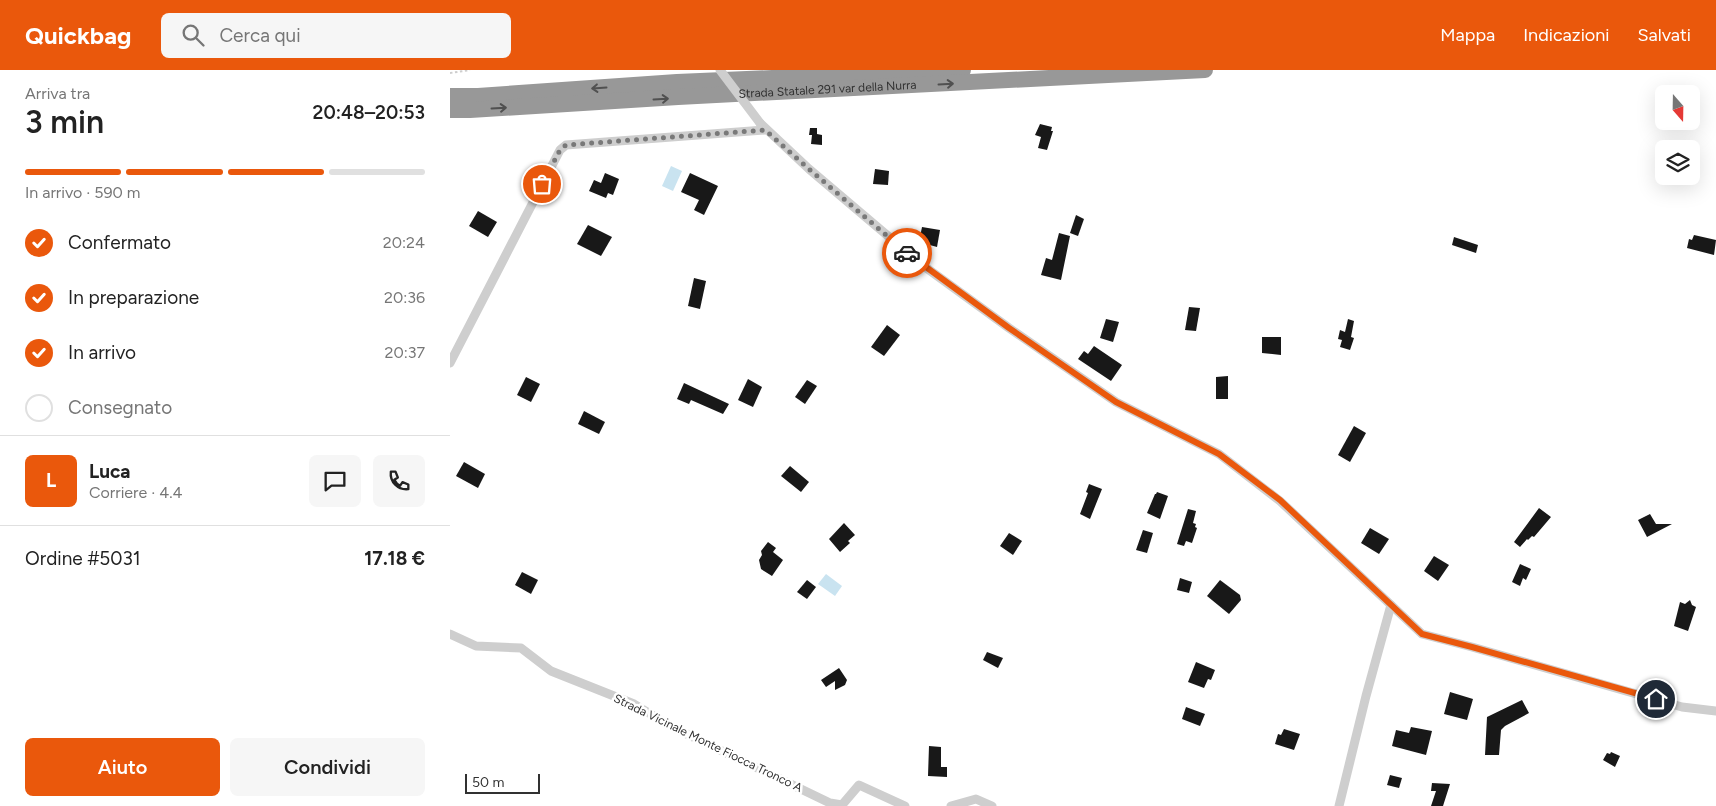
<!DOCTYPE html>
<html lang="it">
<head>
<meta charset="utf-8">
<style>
  :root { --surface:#fff; --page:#f6f6f6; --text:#222; --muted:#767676; --line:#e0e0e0; --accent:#ea580c }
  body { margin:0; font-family:Figtree,sans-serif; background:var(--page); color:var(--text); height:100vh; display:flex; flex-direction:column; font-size:19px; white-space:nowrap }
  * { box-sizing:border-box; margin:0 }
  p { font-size:16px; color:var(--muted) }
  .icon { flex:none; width:28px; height:28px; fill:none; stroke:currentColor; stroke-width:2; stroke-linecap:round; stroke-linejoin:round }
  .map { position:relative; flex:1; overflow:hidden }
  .details { display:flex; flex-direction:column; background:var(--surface); width:450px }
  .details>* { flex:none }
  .needle { width:32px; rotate:160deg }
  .tools { position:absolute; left:1205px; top:15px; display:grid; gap:10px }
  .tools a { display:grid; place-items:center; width:45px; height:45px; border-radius:8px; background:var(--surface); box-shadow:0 5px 20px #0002; font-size:25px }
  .scale { position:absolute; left:15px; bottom:12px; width:75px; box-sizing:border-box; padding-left:5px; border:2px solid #313131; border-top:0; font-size:14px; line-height:18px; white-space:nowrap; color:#313131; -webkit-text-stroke:4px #fff; paint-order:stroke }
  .pin { position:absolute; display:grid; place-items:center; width:42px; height:42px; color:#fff; margin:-21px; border:2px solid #fff; border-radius:50%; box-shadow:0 1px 5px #0007 }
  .courier { position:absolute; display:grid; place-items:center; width:50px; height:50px; margin:-25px; border:4px solid #ea580c; border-radius:50%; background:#fff; color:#222; box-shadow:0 1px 6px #0007 }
  .headline em { font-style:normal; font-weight:600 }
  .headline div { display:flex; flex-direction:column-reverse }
  .headline { display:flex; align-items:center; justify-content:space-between; height:85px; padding:0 25px }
  h1 { font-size:32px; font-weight:600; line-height:38px }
  .bar { display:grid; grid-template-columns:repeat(4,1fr); gap:8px 5px; align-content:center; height:60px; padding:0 25px }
  .bar i { height:6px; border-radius:4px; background:var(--line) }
  .bar .active { background:var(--accent) }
  .bar p { grid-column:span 4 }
  .line { display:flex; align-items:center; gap:12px; padding:0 25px; border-top:1px solid var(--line) }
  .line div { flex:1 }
  .round { display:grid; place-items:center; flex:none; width:52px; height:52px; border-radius:8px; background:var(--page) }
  ol { padding:0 25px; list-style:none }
  li { display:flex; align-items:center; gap:15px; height:55px }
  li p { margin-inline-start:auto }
  li .icon { padding:5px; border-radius:50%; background:var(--accent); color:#fff; stroke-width:4 }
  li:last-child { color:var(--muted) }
  li i { width:28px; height:28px; border:2px solid var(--line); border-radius:50% }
  .button { display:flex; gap:10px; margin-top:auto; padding:10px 25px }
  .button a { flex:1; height:58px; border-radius:8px; background:var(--accent); color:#fff; font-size:20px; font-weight:600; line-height:58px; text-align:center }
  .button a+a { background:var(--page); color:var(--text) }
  header { display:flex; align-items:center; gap:30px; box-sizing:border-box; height:70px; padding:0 25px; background:var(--accent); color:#fff }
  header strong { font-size:24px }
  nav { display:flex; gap:28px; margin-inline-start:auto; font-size:18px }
  .search { width:350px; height:45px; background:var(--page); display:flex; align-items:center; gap:12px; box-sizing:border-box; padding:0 18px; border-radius:8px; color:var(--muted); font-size:19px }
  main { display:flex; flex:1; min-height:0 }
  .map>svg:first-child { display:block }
</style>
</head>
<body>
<header>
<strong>Quickbag</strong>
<div class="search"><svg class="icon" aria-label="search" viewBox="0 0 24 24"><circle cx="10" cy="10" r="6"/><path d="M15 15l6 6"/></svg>Cerca qui</div>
<nav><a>Mappa</a><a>Indicazioni</a><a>Salvati</a></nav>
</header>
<main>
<section class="details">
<div class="headline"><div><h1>3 min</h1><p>Arriva tra</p></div><em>20:48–20:53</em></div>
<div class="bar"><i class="active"></i><i class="active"></i><i class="active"></i><i></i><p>In arrivo · 590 m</p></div>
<ol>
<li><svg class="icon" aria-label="check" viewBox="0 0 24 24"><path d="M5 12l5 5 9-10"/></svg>Confermato<p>20:24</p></li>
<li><svg class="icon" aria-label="check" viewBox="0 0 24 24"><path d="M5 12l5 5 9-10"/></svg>In preparazione<p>20:36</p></li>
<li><svg class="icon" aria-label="check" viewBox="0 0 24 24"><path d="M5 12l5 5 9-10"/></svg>In arrivo<p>20:37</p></li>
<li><i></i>Consegnato</li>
</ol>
<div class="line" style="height:90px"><b class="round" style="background:var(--accent);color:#fff">L</b><div><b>Luca</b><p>Corriere · 4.4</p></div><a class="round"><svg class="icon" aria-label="chat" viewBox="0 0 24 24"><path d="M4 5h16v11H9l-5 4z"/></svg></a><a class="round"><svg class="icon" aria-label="phone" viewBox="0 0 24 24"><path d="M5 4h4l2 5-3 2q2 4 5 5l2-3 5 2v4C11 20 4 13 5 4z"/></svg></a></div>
<div class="line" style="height:65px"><div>Ordine #5031</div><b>17.18 €</b></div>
<div class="button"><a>Aiuto</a><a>Condividi</a></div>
</section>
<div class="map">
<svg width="1266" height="736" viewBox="0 0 1266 736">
  <rect width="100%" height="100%" fill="#fff"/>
  <g fill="#c9e3f0">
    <path d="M221 96 232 101 223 121 212 116Z"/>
    <path d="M376 504 392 516 385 526 368 514Z"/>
  </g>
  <g fill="#181818">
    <path d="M590 54 602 57 601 61H603L597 80 588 78 591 67 585 65Z"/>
    <path d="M360 58H367V64L372 65V75L361 74 362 65H359Z"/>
    <path d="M425 99 439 101 438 115 423 114Z"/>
    <path d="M155 103 169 109 163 125 158 123 156 128 139 121 144 110 151 113Z"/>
    <path d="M240 103 268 116 254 145 244 140 249 130 231 122Z"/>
    <path d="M28 141 47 152 38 167 19 156Z"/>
    <path d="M626 145 634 149 628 166 620 163Z"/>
    <path d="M138 155 162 167 151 186 127 174Z"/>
    <path d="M472 157 490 160 487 177 469 172Z"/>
    <path d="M609 163 620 166 611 210 591 205 596 188 602 190Z"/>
    <path d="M1244 165 1266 170 1264 185 1237 178 1239 169 1242 170Z"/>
    <path d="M1004 167 1028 175 1026 183 1002 175Z"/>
    <path d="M244 208 256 211 250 239 238 236Z"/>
    <path d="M739 237 750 238 746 261 735 260Z"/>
    <path d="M656 249 669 252 663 272 650 268Z"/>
    <path d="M898 249 904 251 901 267 904 268 900 280 890 277 892 270 888 269 890 260 895 262Z"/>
    <path d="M437 255 450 265 434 286 421 277Z"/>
    <path d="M812 267H831V285L812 283Z"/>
    <path d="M644 276 672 295 661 311 628 289 634 281 638 284Z"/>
    <path d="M778 306V329H766V307Z"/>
    <path d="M76 307 90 314 81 332 67 325Z"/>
    <path d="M298 309 312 317 303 337 288 330Z"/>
    <path d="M357 310 367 316 355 334 345 327Z"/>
    <path d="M234 313 279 334 273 344 241 330 239 334 227 329Z"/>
    <path d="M134 341 155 352 149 364 128 354Z"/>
    <path d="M904 356 916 363 900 392 888 385Z"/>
    <path d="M14 392 35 404 28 418 6 406Z"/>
    <path d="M340 396 359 412 351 422 331 406Z"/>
    <path d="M639 414 652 419 640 449 630 444 638 423 636 422Z"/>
    <path d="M707 422 718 426 710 449 697 443 705 424H706Z"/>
    <path d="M1089 438 1101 447 1084 467 1082 466 1078 470 1077 469 1070 477 1064 472Z"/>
    <path d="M738 439 746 441 743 453 746 454 745 457 747 458 742 473 736 471 734 476 727 474Z"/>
    <path d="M1200 444 1206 454H1222L1197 467 1188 450Z"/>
    <path d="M394 453 405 465 398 471 400 473 390 482 379 469Z"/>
    <path d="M920 458 939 469 929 484 911 473Z"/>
    <path d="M693 460 703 463 697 483 686 480Z"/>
    <path d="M559 463 572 471 563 485 550 476Z"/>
    <path d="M318 472 326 478 323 482 333 490 322 506 311 499 309 490 312 485 311 481Z"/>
    <path d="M984 486 999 495 988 511 974 501Z"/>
    <path d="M1070 494 1081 499 1076 510 1073 508 1070 516 1062 512Z"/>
    <path d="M72 502 88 510 81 524 65 515Z"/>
    <path d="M730 508 742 512 739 523 727 520Z"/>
    <path d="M357 510 366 517 357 529 347 522Z"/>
    <path d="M770 510 790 525 791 530 779 544 757 526Z"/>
    <path d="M1240 530 1242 535 1246 537 1238 561 1224 556 1230 532 1235 534Z"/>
    <path d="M537 582 553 588 548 598 533 590Z"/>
    <path d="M746 592 765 600 761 610 758 609 754 618 738 612Z"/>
    <path d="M389 598 397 610 395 615 385 620V611L376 617 371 610Z"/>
    <path d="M1000 622 1023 629 1017 650 994 644Z"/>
    <path d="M1072 630 1079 643 1055 656 1051 660 1049 685H1035L1037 647Z"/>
    <path d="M736 637 755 644 750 656 732 649Z"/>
    <path d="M961 657 982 661 976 685 942 676 946 660 959 663Z"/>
    <path d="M834 659 850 664 844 680 825 674 828 664 831 665Z"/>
    <path d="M479 676 491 677V697H497V707L478 706Z"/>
    <path d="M1161 682 1170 686 1165 697 1153 690 1157 683 1160 684Z"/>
    <path d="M940 705 952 708 949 718 937 715Z"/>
    <path d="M982 713 1000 714 993 736H981L986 721H981Z"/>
  </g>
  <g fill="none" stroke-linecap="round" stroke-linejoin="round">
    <path stroke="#cecece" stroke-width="2" stroke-dasharray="2.5 2.5" stroke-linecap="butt" d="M0 3 20 0"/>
    <g stroke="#cecece" stroke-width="9">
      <path d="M310 53 359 99 471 194 559 258 666 332 769 384 830 431 972 564 1022 577 1232 637 1266 641"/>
      <path d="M0 293 110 80 116 75 315 60"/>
      <path d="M0 564 26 576 71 578 101 601 184 634 222 657 380 733 392 735 409 715 455 736"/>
      <path d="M501 736 526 729 542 736"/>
      <path d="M889 736 916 626 941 535"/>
    </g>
    <g stroke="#989898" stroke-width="16">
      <path d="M0 26H28L227 12 513 0"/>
      <path id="s1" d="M0 40H20L228 27 755 0"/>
    </g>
    <path stroke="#cecece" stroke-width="9" d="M270 0 310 53"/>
  </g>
  <defs><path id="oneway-shaft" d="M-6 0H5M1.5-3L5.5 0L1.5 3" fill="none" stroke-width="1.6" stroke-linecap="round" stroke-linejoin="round" transform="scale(1.25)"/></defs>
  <g stroke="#505050">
    <use href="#oneway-shaft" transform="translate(496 14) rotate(-3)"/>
    <use href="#oneway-shaft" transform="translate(149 18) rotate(176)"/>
    <use href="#oneway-shaft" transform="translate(211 29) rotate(-3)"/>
    <use href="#oneway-shaft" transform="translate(49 38) rotate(-3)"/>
  </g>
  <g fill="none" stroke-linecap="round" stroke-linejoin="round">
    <path stroke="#797979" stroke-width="5" stroke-dasharray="0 9" d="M92 114 110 80 116 75 315 60 359 99 457 183"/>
    <path stroke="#ea580c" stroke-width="6" d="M457 183 559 258 666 332 769 384 830 430 972 564 1022 577 1206 629"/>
  </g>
  <g text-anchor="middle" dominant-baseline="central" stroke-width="5" stroke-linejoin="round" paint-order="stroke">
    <g font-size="12" fill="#313131" stroke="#fff">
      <text stroke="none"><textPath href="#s1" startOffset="378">Strada Statale 291 var della Nurra</textPath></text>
      <text transform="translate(258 673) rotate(26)">Strada Vicinale Monte Fiocca Tronco A</text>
    </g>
  </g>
</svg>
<div class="tools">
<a><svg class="needle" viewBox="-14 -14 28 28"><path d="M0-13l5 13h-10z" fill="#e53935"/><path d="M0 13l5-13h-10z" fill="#767676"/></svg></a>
<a><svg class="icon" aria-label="layers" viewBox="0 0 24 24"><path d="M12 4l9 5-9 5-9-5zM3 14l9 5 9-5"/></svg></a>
</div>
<div class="scale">50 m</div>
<div class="pin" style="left:92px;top:114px;background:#ea580c"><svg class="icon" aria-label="bag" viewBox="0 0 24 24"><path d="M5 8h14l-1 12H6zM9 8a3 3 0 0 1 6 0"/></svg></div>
<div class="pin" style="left:1206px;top:629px;background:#1f2937"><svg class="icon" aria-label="home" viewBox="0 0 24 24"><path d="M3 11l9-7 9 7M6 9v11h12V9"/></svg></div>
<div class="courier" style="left:457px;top:183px"><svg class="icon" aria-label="car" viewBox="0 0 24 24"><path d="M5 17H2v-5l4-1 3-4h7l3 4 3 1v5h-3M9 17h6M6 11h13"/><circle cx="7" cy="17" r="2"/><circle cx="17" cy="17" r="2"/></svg></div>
</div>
</main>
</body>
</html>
